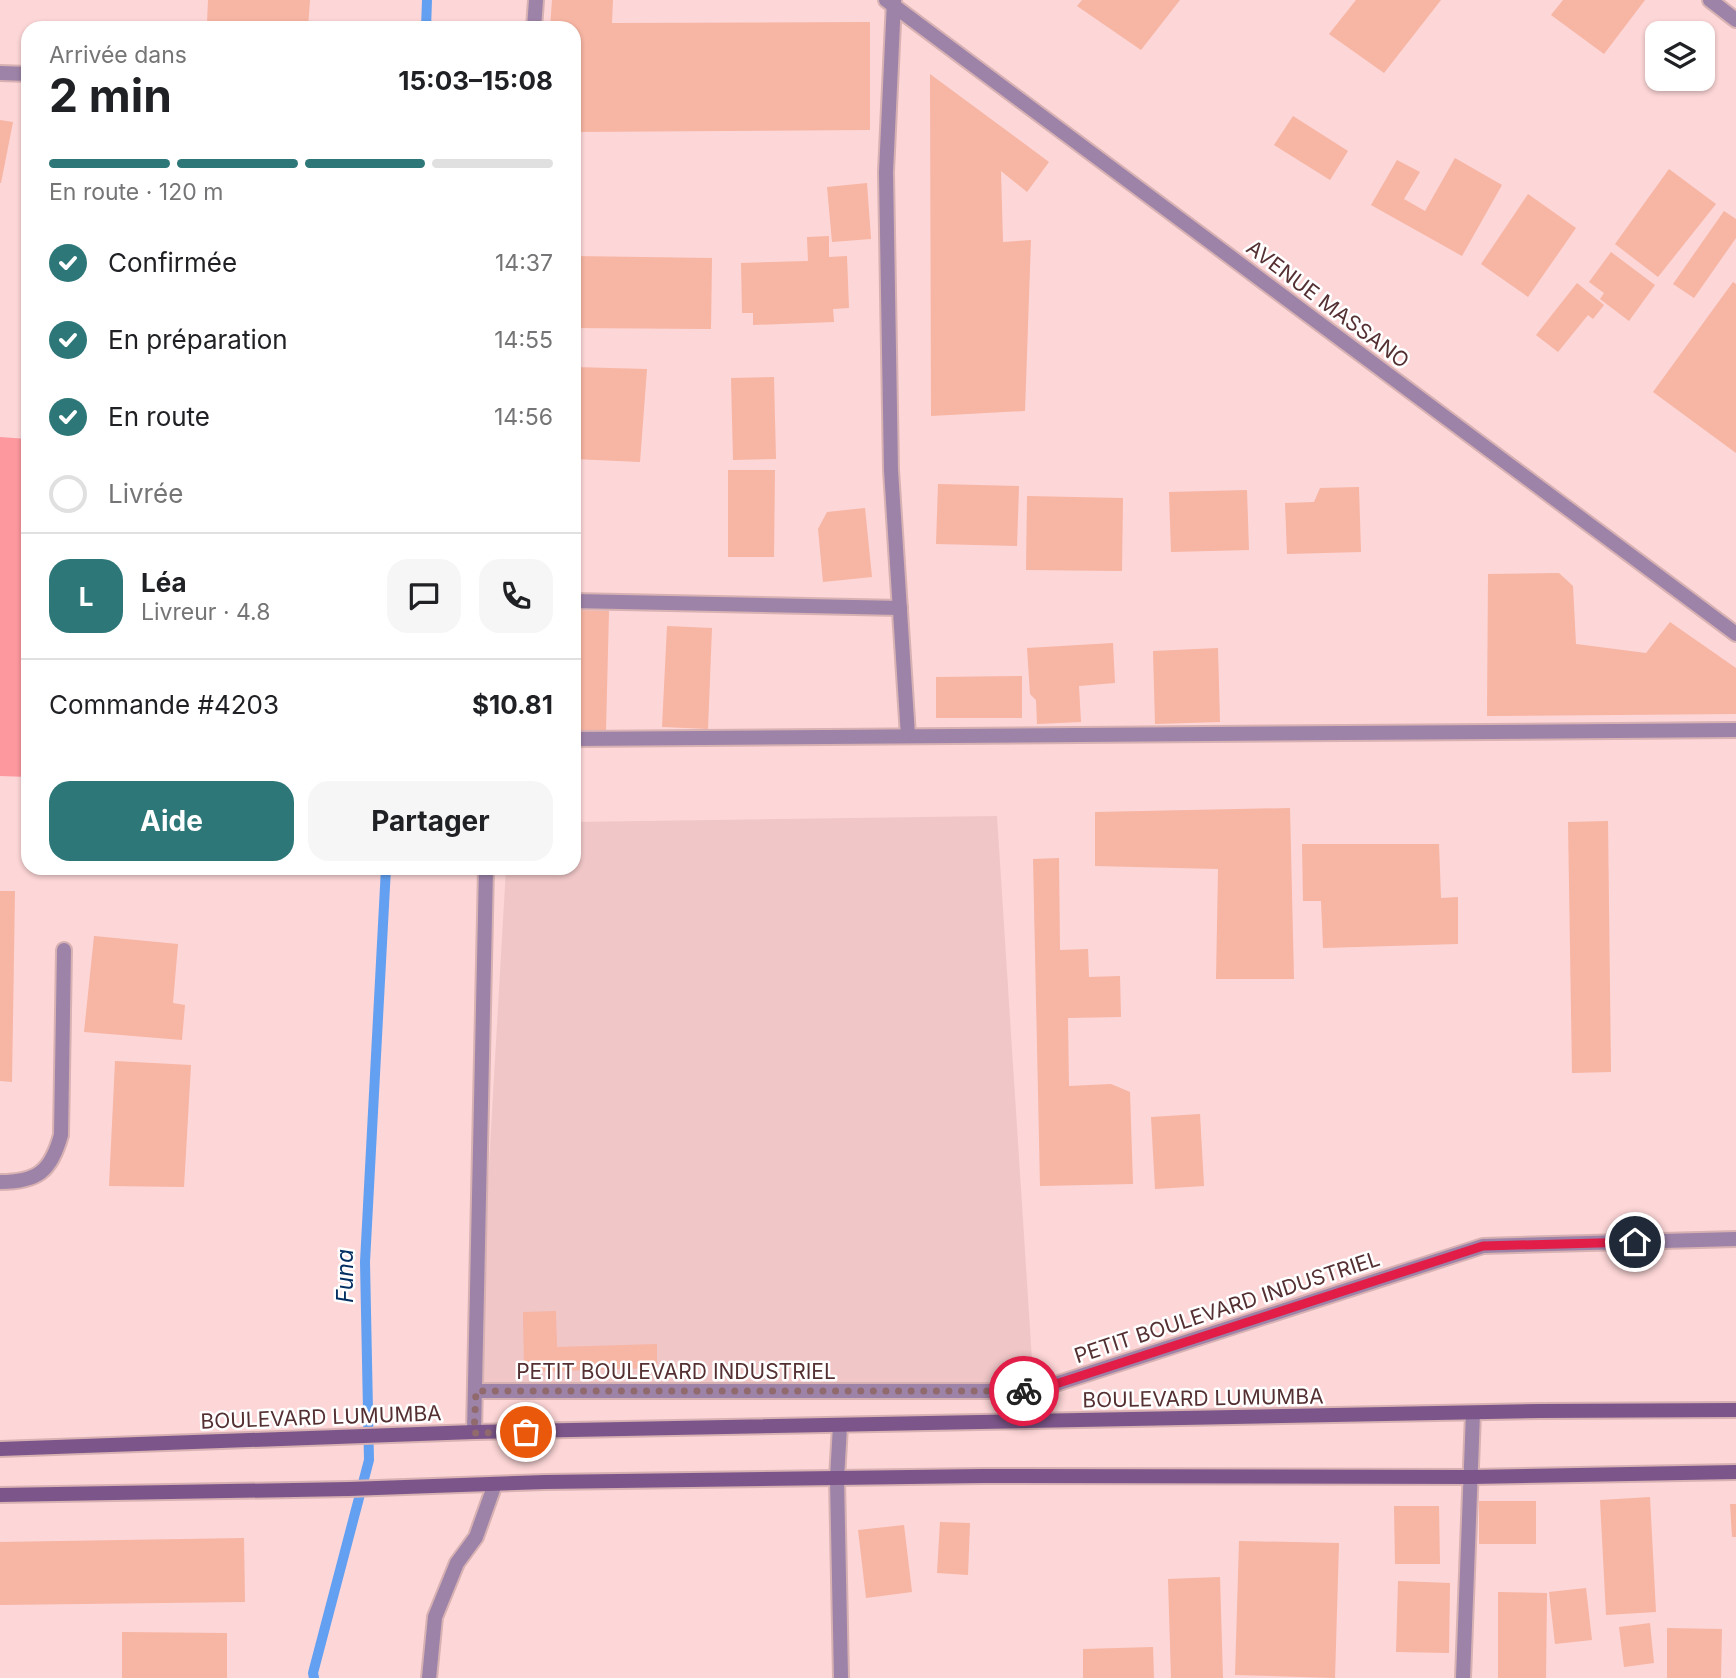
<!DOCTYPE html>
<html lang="fr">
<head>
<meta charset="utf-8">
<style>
  :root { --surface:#fff; --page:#f6f6f6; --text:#202124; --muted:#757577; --line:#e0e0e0; --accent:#2d7778 }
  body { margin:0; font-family:Inter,sans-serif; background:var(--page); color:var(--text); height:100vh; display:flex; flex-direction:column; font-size:26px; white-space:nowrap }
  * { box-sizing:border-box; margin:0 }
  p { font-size:23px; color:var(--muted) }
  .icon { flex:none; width:38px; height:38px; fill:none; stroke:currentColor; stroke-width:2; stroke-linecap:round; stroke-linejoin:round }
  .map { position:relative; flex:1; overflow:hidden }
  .panel { position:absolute; left:21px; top:21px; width:560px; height:854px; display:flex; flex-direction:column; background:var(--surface); border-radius:21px; box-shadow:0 2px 5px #0004 }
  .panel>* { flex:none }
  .tools { position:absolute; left:1645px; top:21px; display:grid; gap:14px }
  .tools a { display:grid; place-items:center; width:70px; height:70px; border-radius:14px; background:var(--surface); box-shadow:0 2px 5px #0004; font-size:35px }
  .pin { position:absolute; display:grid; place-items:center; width:60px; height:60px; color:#fff; margin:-30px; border:4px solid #fff; border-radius:50%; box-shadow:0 2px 7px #0007 }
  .courier { position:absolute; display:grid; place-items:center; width:70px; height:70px; margin:-35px; border:5px solid #e11d48; border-radius:50%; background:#fff; color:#222; box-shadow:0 2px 9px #0007 }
  .summary em { font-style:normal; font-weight:700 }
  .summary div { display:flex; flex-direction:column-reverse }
  .summary { display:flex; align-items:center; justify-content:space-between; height:119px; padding:0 28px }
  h1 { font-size:46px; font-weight:700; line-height:52px }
  .bar { display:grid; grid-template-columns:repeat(4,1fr); gap:10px 7px; align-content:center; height:84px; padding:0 28px }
  .bar i { height:9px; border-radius:5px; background:var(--line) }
  .bar .active { background:var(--accent) }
  .bar p { grid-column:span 4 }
  .line { display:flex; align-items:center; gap:18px; padding:0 28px; border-top:2px solid var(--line) }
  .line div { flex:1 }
  .round { display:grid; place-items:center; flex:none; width:74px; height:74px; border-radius:21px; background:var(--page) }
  ol { padding:0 28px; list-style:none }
  li { display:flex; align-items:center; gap:21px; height:77px }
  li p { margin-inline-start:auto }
  li .icon { padding:7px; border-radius:50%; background:var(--accent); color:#fff; stroke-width:4 }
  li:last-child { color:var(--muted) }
  li i { width:38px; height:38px; border:4px solid var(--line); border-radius:50% }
  .primary-button { display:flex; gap:14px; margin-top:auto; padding:14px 28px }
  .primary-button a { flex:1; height:80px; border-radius:21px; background:var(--accent); color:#fff; font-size:28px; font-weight:700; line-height:80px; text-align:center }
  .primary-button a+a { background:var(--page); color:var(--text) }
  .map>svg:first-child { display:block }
</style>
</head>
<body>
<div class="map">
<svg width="1736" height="1678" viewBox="0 0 1736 1678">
  <rect width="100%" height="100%" fill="#fdd6d7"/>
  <path fill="#f0c6c7" d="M997 816 1034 1391H476L506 868H574V822Z"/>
  <path fill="#fc989e" d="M0 437 28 439V777L0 776Z"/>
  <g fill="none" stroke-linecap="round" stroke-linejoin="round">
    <g stroke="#63a0f1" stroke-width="10">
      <path d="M426 28 427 0"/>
      <path d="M314 1678 313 1673 369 1460 365 1262 386 868"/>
    </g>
  </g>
  <g fill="#f7b5a3">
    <path d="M208 0H310L308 28 207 23Z"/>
    <path d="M552 0H613L612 23 870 22V130L574 132V28H550Z"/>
    <path d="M1082 0H1180L1141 50 1077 6Z"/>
    <path d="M1356 0H1441L1384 73 1329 34Z"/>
    <path d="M1563 0H1645L1604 54 1551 15Z"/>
    <path d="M930 74 1049 162 1027 192 1001 171 1003 242 1031 240 1025 411 931 416Z"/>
    <path d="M1293 116 1348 151 1330 180 1274 145Z"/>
    <path d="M0 120 13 122 1 183H0Z"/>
    <path d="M1455 158 1502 185 1462 256 1371 205 1397 160 1420 172 1404 199 1425 211Z"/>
    <path d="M1669 169 1716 204 1658 277 1615 244Z"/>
    <path d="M867 183 871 239 832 242 827 187Z"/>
    <path d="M1528 194 1576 228 1528 297 1481 264Z"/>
    <path d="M1724 211 1736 219V238L1694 298 1673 284Z"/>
    <path d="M829 236V257L847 256 849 308 833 309 834 322 753 325V313H742L741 263 808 261 807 237Z"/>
    <path d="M1611 252 1655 285 1629 321 1600 299 1604 293 1589 282Z"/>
    <path d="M574 256 712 258 711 329 574 328Z"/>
    <path d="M1733 282 1736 284V453L1653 392Z"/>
    <path d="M1577 283 1604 305 1593 319 1588 315 1558 352 1536 335Z"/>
    <path d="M574 367 647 369 640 462 574 459Z"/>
    <path d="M774 377 776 459 733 460 731 378Z"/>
    <path d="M728 470H775L774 557H728Z"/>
    <path d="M938 484 1019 486 1017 546 936 544Z"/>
    <path d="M1359 487 1361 552 1287 554 1285 503 1314 502 1320 488Z"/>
    <path d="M1247 490 1249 550 1171 552 1169 492Z"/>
    <path d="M1027 496 1123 498 1122 571 1026 570Z"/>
    <path d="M865 508 872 577 823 582 818 529 827 512Z"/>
    <path d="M1559 573 1573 586 1576 644 1646 653 1670 622 1736 668V714L1487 716 1488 574Z"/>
    <path d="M574 610 609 611 606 730H574Z"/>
    <path d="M667 626 712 628 708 729 662 727Z"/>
    <path d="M1113 643 1115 683 1079 686 1081 722 1037 724 1036 700 1030 694 1027 648Z"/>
    <path d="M1218 648 1220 722 1155 724 1153 651Z"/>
    <path d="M1022 676V718H936V677Z"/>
    <path d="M1290 808 1294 979H1216L1218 869 1095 866V812Z"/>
    <path d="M1608 821 1611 1072 1572 1073 1568 822Z"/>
    <path d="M1302 844H1439L1441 898 1458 897V944L1323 948 1321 901H1303Z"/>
    <path d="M1059 858 1060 950 1088 949 1089 977 1120 976 1121 1017 1068 1018 1069 1086 1111 1084 1130 1092 1133 1184 1040 1186 1033 859Z"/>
    <path d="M0 891H15L12 1082 0 1081Z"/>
    <path d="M94 936 178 944 173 1003 185 1005 182 1040 84 1032Z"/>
    <path d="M115 1061 191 1065 184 1187 109 1186Z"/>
    <path d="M1200 1114 1204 1186 1155 1189 1151 1117Z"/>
    <path d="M556 1311 557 1347 657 1344V1368L524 1372 523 1312Z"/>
    <path d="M1650 1497 1656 1612 1606 1615 1600 1500Z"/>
    <rect x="1479" y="1501" width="57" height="43"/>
    <path d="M1730 1504H1736V1537H1732Z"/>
    <path d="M1394 1506H1439L1440 1564H1395Z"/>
    <path d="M940 1522 970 1523 968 1575 937 1573Z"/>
    <path d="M904 1525 912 1592 866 1598 858 1530Z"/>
    <path d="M244 1538 245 1602 0 1605V1542Z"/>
    <path d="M1239 1541 1339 1543 1335 1678 1235 1675Z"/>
    <path d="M1220 1577 1223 1678H1171L1168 1579Z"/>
    <path d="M1398 1581 1450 1583 1449 1653 1396 1652Z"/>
    <path d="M1586 1588 1592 1640 1555 1644 1549 1592Z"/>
    <path d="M1498 1592 1547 1593 1546 1678H1498Z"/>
    <path d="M1650 1623 1654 1663 1624 1667 1619 1627Z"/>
    <path d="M1667 1628 1722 1629 1721 1678H1667Z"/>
    <path d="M122 1632 227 1633V1678H122Z"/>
    <path d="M1153 1647 1154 1678H1083V1649Z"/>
  </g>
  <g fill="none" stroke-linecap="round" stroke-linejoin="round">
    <g stroke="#d8b1b3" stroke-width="18">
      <path id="service" d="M840 1426 837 1478 841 1678"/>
    </g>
    <g stroke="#d8b1b3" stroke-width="18">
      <g id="minor">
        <path d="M886 0 1736 634"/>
        <path d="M1710 0 1736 20"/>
        <path d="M894 1 886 172 891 470 908 736"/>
        <path d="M534 28 536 0"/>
        <path d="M0 73 28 74"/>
        <path d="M574 601 900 608"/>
        <path d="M574 739 1736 730"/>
        <path d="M0 1182C38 1182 51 1171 61 1135L64 950"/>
        <path d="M476 1391H1034L1483 1246 1736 1239"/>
        <path d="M474 1432 486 868"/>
        <path d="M429 1678 435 1617 457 1563 476 1537 495 1484"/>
        <path d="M1463 1678 1473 1413"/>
      </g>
    </g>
    <g stroke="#d8b1b3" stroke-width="18">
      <g id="secondary">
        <path d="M0 1449 474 1432 1540 1411 1736 1410"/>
        <path d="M0 1495 349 1489 545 1482 983 1476 1472 1477 1736 1472"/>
      </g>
    </g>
    <use href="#service" stroke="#9d83a8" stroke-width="14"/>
    <use href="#minor" stroke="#9d83a8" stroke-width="14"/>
    <use href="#secondary" stroke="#7c568a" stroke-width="14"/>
  </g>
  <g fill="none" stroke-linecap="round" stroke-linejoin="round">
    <path stroke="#906a6c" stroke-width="7" stroke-dasharray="0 12.6" d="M526 1432 474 1433 476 1391H1024"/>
    <path stroke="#e11d48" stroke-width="9" d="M1024 1391H1034L1483 1246 1635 1242"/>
  </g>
  <g text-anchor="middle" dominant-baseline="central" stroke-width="5" stroke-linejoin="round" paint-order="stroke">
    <g font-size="21" fill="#553032" stroke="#fff">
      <text transform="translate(1328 304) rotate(37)">AVENUE MASSANO</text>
      <text transform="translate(1227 1307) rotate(-18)">PETIT BOULEVARD INDUSTRIEL</text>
      <text x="676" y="1371">PETIT BOULEVARD INDUSTRIEL</text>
      <text transform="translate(1203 1398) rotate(-1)">BOULEVARD LUMUMBA</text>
      <text transform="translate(321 1417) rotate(-2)">BOULEVARD LUMUMBA</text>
    </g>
    <g font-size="23" font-style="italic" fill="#052f62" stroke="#fff">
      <text transform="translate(345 1276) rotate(-90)">Funa</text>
    </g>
  </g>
</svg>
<div class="tools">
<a><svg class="icon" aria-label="layers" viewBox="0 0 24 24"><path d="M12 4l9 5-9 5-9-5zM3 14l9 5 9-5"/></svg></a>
</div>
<div class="pin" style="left:526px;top:1432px;background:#ea580c"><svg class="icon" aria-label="bag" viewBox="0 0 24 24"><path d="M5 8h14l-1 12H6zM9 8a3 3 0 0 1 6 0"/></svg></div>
<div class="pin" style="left:1635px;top:1242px;background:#1f2937"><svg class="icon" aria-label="home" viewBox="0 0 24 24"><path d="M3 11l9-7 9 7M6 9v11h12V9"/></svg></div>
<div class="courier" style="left:1024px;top:1391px"><svg class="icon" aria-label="bike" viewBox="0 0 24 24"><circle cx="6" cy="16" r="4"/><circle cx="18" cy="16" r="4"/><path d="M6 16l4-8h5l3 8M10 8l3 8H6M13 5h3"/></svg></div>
<section class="panel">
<div class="summary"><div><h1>2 min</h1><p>Arrivée dans</p></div><em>15:03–15:08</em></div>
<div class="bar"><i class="active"></i><i class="active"></i><i class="active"></i><i></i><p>En route · 120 m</p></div>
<ol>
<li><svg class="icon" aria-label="check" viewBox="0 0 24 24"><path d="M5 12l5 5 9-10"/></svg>Confirmée<p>14:37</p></li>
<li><svg class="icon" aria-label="check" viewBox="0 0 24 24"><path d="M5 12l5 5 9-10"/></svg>En préparation<p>14:55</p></li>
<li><svg class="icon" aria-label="check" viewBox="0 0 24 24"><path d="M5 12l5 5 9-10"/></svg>En route<p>14:56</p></li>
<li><i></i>Livrée</li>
</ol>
<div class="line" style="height:126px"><b class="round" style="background:var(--accent);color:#fff">L</b><div><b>Léa</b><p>Livreur · 4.8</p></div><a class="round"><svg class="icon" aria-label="chat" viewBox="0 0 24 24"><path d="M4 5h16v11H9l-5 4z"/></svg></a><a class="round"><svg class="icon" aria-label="phone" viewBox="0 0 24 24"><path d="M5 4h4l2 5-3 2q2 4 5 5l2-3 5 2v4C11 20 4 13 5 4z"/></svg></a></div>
<div class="line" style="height:91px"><div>Commande #4203</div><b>$10.81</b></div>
<div class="primary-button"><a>Aide</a><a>Partager</a></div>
</section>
</div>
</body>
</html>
